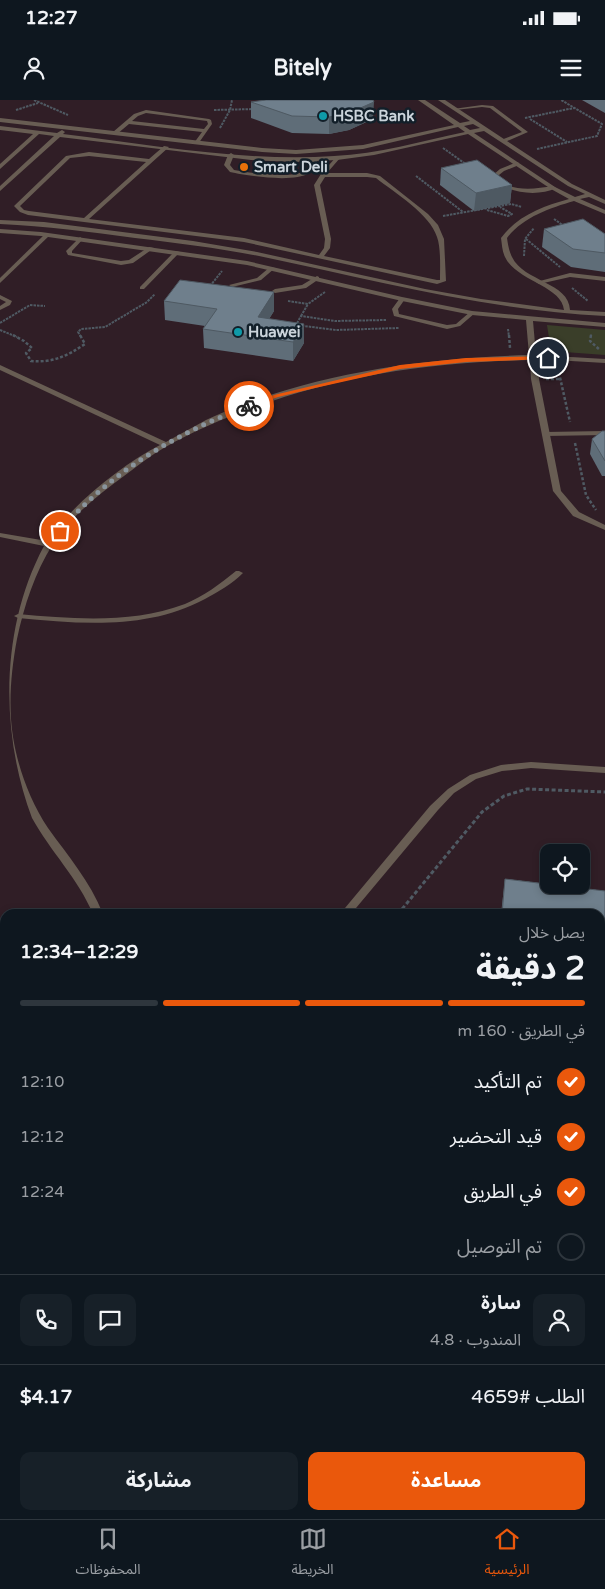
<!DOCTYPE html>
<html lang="ar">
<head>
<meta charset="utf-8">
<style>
  :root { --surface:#0e171f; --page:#172028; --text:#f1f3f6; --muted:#9b9fa4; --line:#2e363d; --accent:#ea580c }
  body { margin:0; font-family:"Varela Round","Noto Sans Arabic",sans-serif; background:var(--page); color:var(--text); direction:rtl; height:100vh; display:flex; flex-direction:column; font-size:19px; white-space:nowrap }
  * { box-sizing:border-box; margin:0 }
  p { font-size:16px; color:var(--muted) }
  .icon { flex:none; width:28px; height:28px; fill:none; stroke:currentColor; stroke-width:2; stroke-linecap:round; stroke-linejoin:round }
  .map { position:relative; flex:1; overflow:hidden; direction:ltr }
  .side { position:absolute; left:0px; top:809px; width:605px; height:611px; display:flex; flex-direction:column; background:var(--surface); border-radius:15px 15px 0 0; box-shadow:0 2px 8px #0003,0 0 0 1px var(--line); direction:rtl }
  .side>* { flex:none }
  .tools { position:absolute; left:540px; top:744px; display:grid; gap:10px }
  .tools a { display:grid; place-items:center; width:50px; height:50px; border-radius:10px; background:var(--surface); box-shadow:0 2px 8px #0003,0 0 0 1px var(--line); font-size:25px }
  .pin { position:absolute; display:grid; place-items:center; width:42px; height:42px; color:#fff; margin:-21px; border:2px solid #fff; border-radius:50%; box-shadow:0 1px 5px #0007 }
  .courier { position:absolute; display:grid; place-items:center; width:50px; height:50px; margin:-25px; border:4px solid #ea580c; border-radius:50%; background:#fff; color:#222; box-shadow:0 1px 6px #0007 }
  .head em { font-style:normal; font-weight:700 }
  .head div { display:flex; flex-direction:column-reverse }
  .head { display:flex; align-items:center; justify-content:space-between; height:85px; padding:0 20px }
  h1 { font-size:32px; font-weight:700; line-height:38px }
  .bar { display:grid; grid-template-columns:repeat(4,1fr); gap:8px 5px; align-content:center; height:60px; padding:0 20px }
  .bar i { height:6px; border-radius:4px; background:var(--line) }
  .bar .selected { background:var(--accent) }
  .bar p { grid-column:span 4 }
  .line { display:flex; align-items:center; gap:12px; padding:0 20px; border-top:1px solid var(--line) }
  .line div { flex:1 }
  .round { display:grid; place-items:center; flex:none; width:52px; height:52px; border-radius:10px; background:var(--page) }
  ol { padding:0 20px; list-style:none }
  li { display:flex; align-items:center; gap:15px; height:55px }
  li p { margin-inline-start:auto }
  li .icon { padding:5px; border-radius:50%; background:var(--accent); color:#fff; stroke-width:4 }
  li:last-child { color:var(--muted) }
  li i { width:28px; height:28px; border:2px solid var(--line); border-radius:50% }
  .button { display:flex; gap:10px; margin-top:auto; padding:10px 20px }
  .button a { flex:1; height:58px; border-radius:10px; background:var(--accent); color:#fff; font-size:20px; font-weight:700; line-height:58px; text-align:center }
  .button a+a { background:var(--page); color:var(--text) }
  .status { display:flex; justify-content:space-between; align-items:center; height:35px; padding:0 25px; background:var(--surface); direction:ltr }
  .status svg { height:14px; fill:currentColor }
  header { display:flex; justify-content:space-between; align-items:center; height:65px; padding:0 20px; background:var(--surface); font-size:22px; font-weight:700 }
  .dock { display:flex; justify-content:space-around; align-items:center; height:70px; border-top:1px solid var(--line); background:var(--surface); font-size:14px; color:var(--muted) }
  .dock a { display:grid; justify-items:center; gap:2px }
  .dock .selected { color:var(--accent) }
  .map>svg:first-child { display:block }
</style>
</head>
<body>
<div class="status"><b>12:27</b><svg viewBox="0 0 49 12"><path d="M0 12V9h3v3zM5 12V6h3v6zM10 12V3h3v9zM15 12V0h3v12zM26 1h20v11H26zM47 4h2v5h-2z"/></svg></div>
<header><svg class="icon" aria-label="menu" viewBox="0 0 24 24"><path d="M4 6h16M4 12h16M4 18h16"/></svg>Bitely<svg class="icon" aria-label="person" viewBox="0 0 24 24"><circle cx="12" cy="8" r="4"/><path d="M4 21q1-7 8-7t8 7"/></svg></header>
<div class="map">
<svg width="605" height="1419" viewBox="0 0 605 1419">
  <rect width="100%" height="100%" fill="#121f29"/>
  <path fill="#301e26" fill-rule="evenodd" d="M0 0H605V1419H0ZM549 752H581V785H549ZM5 814H600V1415H5Z"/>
  <path fill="#3a3e29" d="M547 225 605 230V255L551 251Z"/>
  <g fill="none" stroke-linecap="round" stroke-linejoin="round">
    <g stroke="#4f5a63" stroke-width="2" stroke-dasharray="2.5 1" stroke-linecap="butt">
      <path d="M34 0 68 15"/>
      <path d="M16 10 38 3"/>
      <path d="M214 10 255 9"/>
      <path d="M525 18 574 8"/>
      <path d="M530 19 567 42"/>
      <path d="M220 28 230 10 232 0"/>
      <path d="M443 48 467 65"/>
      <path d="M537 49 597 36 602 24 561 0"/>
      <path d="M416 76 463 112"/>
      <path d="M487 110 508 116 512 114 500 107"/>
      <path d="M443 116 511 104 522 107"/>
      <path d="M554 119 564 126"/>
      <path d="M526 139 560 167"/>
      <path d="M524 156 525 139 534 128"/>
      <path d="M210 186 222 171"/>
      <path d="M572 188 588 201"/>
      <path d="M288 201 308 204 325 192"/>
      <path d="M301 216 308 204"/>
      <path d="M386 220 335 221 301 216 296 225 336 230 399 228"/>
      <path d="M0 223 30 205 45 206"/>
      <path d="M508 229 509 237"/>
      <path d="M0 230 17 237"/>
      <path d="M81 237 78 232 81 229 105 227 147 202 155 194"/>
      <path d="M591 237V234"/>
    </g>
    <g stroke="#4f5a63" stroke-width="2.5" stroke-dasharray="3 2" stroke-linecap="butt">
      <path d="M13 235 24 241 32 248 26 253 31 261C53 263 67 256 85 244L80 235"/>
      <path d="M509 235 510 248"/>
      <path d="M591 235 590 241 600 250"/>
      <path d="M564 271 559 273 570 322"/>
      <path d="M546 279H561"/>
      <path d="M575 343 586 395 596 410"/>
    </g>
    <path stroke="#4f5a63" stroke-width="3" stroke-dasharray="4 2.5" stroke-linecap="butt" d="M398 814 482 712 504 696 527 689 605 692"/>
    <g fill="#685d53" fill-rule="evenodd">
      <path d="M482 5 493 6 528 32 505 42H501V40L522 32 490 8 482 7 455 10 453 9Z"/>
      <path d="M146 10 209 19 211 20 212 24 198 44H196L194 43 202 32 129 24 117 34H113V32L134 14ZM146 13 207 21 208 24 204 29 132 21 138 16Z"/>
      <path d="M164 46 169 47 89 119 244 138 319 155 324 148 325 139 314 85 321 74 337 56 340 58 327 73H367L380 76 428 114 438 125 444 139 446 181 437 184 244 142 28 115 20 112 14 106 66 56 89 52 149 59ZM89 56 146 62 84 118 29 111 24 110 20 106 70 58ZM325 77H367L376 78C395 93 430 114 437 137 441 148 440 167 440 180H437L324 156 330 148 331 139 320 85Z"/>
      <path d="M231 53 234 55 230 65 234 70C250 73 291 79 305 71 310 68 311 63 313 58L318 59C316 64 314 70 309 73 294 83 248 76 230 72L224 65 228 55Z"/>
      <path d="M517 62 519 63V65L504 71 499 75V80C515 92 534 89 553 86L556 88C538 97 509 93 494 81L493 75 500 69Z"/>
      <path d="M45 134 50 135 0 183V178Z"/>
      <path d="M80 137 83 139 72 151V153L121 161 129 160 149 147 154 148 133 163 121 165 68 155 66 151Z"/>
      <path d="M175 151 180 152 144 189H140V187Z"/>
      <path d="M270 167 275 168 261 180 232 187 229 185 257 178Z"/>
      <path d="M570 173 605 177V181L570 177 539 184 536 182Z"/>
      <path d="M317 176 319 177V179L306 188 275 193 272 191 275 189 302 185Z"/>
      <path d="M0 195 12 201 10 205 0 210V206L6 202 0 199Z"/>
      <path d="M400 198 405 199 398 209 399 214 447 225 456 224 470 212 475 213 460 226 447 229 394 216 392 209Z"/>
      <path d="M605 331V335L545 336 542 334 545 332Z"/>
      <path d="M236 471H239L243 473C232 484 218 492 205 499 147 530 81 524 18 518L14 516 18 514C74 519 131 524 185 504 204 496 220 484 236 471Z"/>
      <path d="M600 917 605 918V926L600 925Z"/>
      <path d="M600 963 605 964V972L600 971Z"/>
    </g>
    <g fill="#685d53" fill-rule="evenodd">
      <path d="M418 0H425L460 23 470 21 438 0H445L572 84 605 100V104L589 97 580 99 605 110V114L574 101C550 108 523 117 507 138 508 145 509 151 512 157 524 182 569 182 570 210L605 212V216C486 210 374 180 259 156 218 148 177 143 135 138 90 132 46 126 0 124V120L44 122 193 141 257 152 425 189 481 199 564 210C562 186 516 181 505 157 502 151 502 144 501 138 517 116 543 106 569 99L551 89 468 34 374 55 337 60 294 62 251 60 60 37 0 91V86L54 36 39 34 0 69V64L33 34 0 30V26L57 33 62 30 65 32 63 34C153 45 245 62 334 56 378 54 422 41 465 32L458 27 363 49 296 54 262 52 0 22V18L262 48 296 50 363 45 454 25ZM473 24 480 28 470 30 464 26ZM484 31 568 86 585 94 575 97 555 87 474 33Z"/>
      <path d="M0 129 41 132 247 161 402 197 472 211 605 223V227L533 221 536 255 605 259V263L537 259 539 279 561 391 579 412 605 425V430L573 416 553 391 531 279 530 260C431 262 334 276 242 312 212 323 181 337 154 354 143 361 134 369 124 376 98 395 71 416 53 444 35 472 24 506 17 539 11 571 8 605 13 637 18 668 30 701 48 728 68 756 90 781 103 814H93C78 778 50 751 32 718 0 633 0 528 44 446L0 437V433L47 441C73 404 120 366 160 345L0 270V265L166 342C179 335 193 327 206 320 305 274 421 258 529 255L526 220 472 215 402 201 247 165 41 136 0 133Z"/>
      <path d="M531 662 605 667V673L531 668 502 671 476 679 454 693 438 710 351 814H340L430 706 448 689 470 675 501 665Z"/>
      <path d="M0 835 5 837V846L0 844Z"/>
      <path d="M0 880 5 882V892L0 890Z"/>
      <path d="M5 924V934L0 935V925Z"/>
      <path d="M600 1037 605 1039V1049L600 1047Z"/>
      <path d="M600 1073 605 1074V1084L600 1083Z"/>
      <path d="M5 1363V1384L0 1386V1365Z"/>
      <rect x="338" y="1415" width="14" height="4"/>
    </g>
  </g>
  <g fill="#5f6d78">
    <path d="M582 0H605V13Z"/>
    <path d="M251 2 373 19 349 30 329 34 292 33 251 18Z"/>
    <path d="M441 68 512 85 510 103 474 111 440 85Z"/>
    <path d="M544 129 605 134V172L571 167 542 147Z"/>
    <path d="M164 201 274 211 269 219 304 224V243L293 261 204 248 203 229 205 226 165 220Z"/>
    <path d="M605 331V376H602L590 354 592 339Z"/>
    <path d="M505 779 605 791V896H600V814H501Z"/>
  </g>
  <g fill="#4e5962">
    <path d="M374 2 373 19 349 30 329 34V17Z"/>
    <path d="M512 85 510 103 474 111 476 93Z"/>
    <path d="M274 192V211L258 236V217Z"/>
    <path d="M304 224V243L293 261V242Z"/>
  </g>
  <g fill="#6f7f8c" stroke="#4e5962">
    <path d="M266 0H373L374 2 349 13 329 17 292 16 251 2Z"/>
    <path d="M477 60 512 85 476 93 441 68Z"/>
    <path d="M583 119 605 134V153L573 149 544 129Z"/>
    <path d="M180 180 274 192 258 217 304 224 293 242 203 229 217 209 164 201Z"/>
    <path d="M602 331H605V361L592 339Z"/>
    <path d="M505 779 605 791V875L600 874V814H502Z"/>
  </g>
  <path fill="#ea580c" d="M548 256 550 259 466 262 400 269 315 288 278 297 249 308 246 306 274 295 400 265 466 258Z"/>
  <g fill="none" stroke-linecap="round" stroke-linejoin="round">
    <path stroke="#8a959d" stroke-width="5" stroke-dasharray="0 9" d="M60 431C110 372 176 333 249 306"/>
  </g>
  <g fill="#0f9aa8" stroke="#121f29" stroke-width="2">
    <circle cx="323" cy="16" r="5"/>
    <circle cx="238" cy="232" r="5"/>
  </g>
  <circle fill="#e8710a" stroke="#121f29" stroke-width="2" cx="244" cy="67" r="5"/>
  <g text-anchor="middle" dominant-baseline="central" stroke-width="5" stroke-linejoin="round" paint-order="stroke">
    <g font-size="15" font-weight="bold" fill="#cbd4db" stroke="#121f29" text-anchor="start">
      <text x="333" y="16">HSBC Bank</text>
      <text x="254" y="67">Smart Deli</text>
      <text x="248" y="232">Huawei</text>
    </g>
  </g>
</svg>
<div class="tools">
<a><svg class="icon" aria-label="locate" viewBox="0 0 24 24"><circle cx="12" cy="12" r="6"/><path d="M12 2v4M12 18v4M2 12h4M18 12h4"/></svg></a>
</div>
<div class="pin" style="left:60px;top:431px;background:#ea580c"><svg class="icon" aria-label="bag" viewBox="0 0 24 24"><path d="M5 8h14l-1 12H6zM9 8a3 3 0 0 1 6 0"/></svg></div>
<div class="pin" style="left:548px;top:258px;background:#1f2937"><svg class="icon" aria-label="home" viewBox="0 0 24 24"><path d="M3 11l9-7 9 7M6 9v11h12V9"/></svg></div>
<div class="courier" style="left:249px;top:306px"><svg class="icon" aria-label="bike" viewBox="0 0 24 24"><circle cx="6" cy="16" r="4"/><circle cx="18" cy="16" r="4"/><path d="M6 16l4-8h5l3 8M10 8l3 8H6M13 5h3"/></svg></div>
<section class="side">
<div class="head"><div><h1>2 دقيقة</h1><p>يصل خلال</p></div><em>12:29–12:34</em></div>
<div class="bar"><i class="selected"></i><i class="selected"></i><i class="selected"></i><i></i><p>في الطريق · 160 m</p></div>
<ol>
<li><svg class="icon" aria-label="check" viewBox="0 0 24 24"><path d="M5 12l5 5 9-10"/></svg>تم التأكيد<p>12:10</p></li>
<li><svg class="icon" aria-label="check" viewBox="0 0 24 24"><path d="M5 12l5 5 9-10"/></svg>قيد التحضير<p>12:12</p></li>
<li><svg class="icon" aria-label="check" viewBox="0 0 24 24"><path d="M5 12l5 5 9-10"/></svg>في الطريق<p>12:24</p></li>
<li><i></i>تم التوصيل</li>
</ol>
<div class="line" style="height:90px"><a class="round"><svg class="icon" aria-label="person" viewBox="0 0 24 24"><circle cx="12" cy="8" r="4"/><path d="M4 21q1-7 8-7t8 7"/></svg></a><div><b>سارة</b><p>المندوب · 4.8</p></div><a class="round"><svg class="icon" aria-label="chat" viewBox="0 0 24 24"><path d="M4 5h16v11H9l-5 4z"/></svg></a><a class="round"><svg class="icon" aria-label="phone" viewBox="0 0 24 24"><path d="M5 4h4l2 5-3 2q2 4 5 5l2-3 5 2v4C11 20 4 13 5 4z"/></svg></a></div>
<div class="line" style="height:65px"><div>الطلب #4659</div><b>$4.17</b></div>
<div class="button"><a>مساعدة</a><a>مشاركة</a></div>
</section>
</div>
<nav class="dock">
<a class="selected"><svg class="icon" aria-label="home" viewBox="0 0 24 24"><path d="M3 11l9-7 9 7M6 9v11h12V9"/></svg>الرئيسية</a>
<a><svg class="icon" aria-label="map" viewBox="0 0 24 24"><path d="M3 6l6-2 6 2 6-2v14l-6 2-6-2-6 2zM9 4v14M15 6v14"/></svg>الخريطة</a>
<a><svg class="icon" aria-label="saved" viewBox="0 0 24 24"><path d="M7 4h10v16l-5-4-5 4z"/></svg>المحفوظات</a>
</nav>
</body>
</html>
